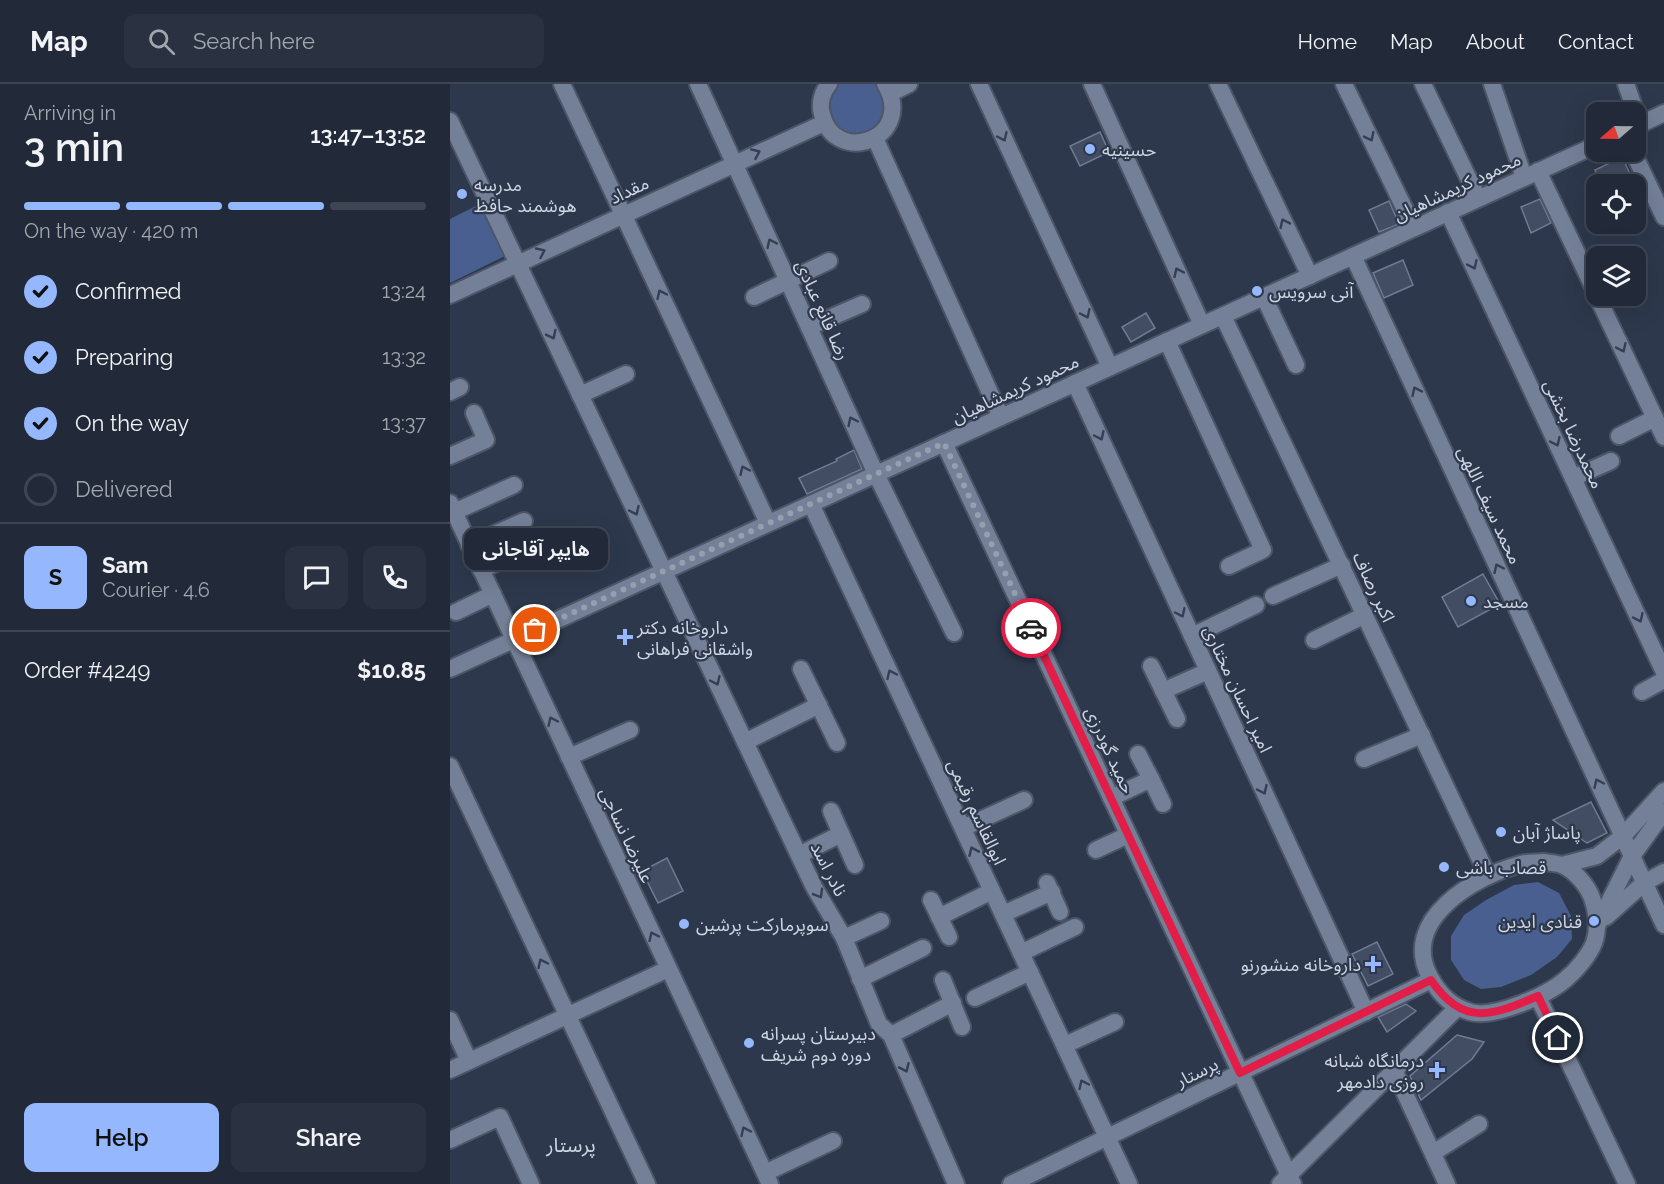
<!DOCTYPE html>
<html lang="en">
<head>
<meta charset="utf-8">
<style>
  :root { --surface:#222a39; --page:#2a3241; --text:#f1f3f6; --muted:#a2a7ae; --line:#3f4653; --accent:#94b7fd }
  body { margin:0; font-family:Raleway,"Noto Sans Arabic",sans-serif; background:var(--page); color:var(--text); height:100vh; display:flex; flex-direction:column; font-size:22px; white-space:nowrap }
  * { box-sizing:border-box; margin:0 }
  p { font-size:20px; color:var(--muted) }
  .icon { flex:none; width:33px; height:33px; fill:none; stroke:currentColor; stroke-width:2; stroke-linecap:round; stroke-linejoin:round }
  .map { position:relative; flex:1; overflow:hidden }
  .details { display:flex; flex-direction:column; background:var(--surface); width:450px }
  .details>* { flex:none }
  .needle { width:39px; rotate:250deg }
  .tools { position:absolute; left:1136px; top:18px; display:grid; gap:12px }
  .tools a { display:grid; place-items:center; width:60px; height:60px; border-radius:12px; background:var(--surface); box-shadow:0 6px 24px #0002,0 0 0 2px var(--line); font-size:30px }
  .pin { position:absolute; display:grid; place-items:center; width:51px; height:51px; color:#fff; margin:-26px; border:3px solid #fff; border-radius:50%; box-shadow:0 2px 6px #0007 }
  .courier { position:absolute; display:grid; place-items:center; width:60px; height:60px; margin:-30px; border:4px solid #e11d48; border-radius:50%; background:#fff; color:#222; box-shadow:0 2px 8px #0007 }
  .bubble { position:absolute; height:42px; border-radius:12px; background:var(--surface); box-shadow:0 6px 24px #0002,0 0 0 2px var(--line); font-size:20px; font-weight:600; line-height:42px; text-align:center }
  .headline em { font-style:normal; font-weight:600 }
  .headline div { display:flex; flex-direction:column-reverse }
  .headline { display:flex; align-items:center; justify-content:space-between; height:102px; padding:0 24px }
  h1 { font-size:39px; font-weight:600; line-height:45px }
  .bar { display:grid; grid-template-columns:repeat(4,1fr); gap:9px 6px; align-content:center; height:72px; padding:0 24px }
  .bar i { height:8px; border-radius:4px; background:var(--line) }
  .bar .current { background:var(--accent) }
  .bar p { grid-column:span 4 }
  .line { display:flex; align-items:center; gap:15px; padding:0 24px; border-top:2px solid var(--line) }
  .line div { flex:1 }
  .round { display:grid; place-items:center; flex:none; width:63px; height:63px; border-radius:12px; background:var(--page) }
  ol { padding:0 24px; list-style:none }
  li { display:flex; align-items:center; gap:18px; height:66px }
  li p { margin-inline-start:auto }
  li .icon { padding:6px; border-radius:50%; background:var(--accent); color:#111; stroke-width:4 }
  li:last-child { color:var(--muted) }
  li i { width:33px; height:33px; border:3px solid var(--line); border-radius:50% }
  .primary-button { display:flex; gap:12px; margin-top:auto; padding:12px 24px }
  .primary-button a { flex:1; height:69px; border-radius:12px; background:var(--accent); color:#111; font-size:24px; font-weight:600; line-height:69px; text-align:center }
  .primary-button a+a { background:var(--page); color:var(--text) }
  header { display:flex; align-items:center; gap:36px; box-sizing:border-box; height:84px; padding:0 30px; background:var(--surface); border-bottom:2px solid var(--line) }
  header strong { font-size:28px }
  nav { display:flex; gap:33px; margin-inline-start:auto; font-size:21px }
  .search { width:420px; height:54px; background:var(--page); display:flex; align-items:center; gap:15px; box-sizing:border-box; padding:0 21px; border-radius:12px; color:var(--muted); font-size:22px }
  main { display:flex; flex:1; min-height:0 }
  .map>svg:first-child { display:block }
</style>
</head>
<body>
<header>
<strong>Map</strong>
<div class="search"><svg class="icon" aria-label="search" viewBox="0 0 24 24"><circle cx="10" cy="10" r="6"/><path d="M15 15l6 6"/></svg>Search here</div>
<nav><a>Home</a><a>Map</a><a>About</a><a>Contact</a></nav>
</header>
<main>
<section class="details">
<div class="headline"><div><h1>3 min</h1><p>Arriving in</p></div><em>13:47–13:52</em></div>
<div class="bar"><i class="current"></i><i class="current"></i><i class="current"></i><i></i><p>On the way · 420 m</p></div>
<ol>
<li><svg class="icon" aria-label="check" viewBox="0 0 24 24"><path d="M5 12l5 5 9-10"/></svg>Confirmed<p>13:24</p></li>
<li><svg class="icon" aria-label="check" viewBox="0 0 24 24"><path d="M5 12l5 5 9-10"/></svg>Preparing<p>13:32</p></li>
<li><svg class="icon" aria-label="check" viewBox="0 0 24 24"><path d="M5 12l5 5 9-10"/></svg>On the way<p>13:37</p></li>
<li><i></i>Delivered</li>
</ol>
<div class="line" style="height:108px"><b class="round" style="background:var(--accent);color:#111">S</b><div><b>Sam</b><p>Courier · 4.6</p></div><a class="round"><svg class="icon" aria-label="chat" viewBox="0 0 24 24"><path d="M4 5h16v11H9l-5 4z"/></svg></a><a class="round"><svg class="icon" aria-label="phone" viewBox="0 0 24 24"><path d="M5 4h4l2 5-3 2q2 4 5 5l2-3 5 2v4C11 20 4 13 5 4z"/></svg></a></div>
<div class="line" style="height:78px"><div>Order #4249</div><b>$10.85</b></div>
<div class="primary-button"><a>Help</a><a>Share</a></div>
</section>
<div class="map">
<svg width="1214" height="1100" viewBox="0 0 1214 1100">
  <rect width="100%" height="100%" fill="#2d384c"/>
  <g fill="#485f90">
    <path d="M386 0H428L434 8V38L408 53 389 47 377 31 378 12Z"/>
    <path d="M30 120 55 172 0 199V135Z"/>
    <path d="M1088 798 1109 809 1121 832 1122 855 1107 873 1081 891 1051 903 1031 905 1014 896 1001 876V852L1014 831 1036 816 1064 801Z"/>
  </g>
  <g fill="#424d63" stroke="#6f7b92" stroke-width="1.5">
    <path d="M650 48 659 68 630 82 620 62Z"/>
    <path d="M1172 73 1182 94 1168 100H1151L1145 86Z"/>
    <path d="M1090 115 1101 139 1081 149 1071 123Z"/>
    <path d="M939 117 949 140 929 148 919 126Z"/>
    <path d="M953 176 963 201 934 214 923 189Z"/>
    <path d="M696 229 705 244 681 258 672 243Z"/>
    <path d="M404 366 412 385 357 410 349 394 387 377 386 375Z"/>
    <path d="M1033 490 1050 520 1008 543 992 513Z"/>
    <path d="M1141 718 1157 749 1137 759 1103 736Z"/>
    <path d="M217 774 233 807 208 819 192 787Z"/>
    <path d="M927 858 943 890 918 902 902 870Z"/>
    <path d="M956 920 966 927 937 948 928 933Z"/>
    <path d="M1007 951 1034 958 1022 975 971 1016 960 992Z"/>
  </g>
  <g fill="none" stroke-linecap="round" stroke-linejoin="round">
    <g stroke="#4d5667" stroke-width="20">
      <g id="minor">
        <path d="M112 0 318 439"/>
        <path d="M248 0 426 390 504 549"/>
        <path d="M379 0C372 8 369 20 372 30 385 84 467 54 435 0"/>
        <path d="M529 0 660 283"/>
        <path d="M642 0 752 241"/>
        <path d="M768 0 860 192"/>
        <path d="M894 0 964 144"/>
        <path d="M973 0 1028 114"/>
        <path d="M1042 0 1074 93"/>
        <path d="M1176 0 1190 40"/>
        <path d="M441 9 459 0"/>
        <path d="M0 37 364 803 394 854 429 940 441 951 506 1100"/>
        <path d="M1185 43 1214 29"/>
        <path d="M425 54 551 333"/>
        <path d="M1183 68 1214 133"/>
        <path d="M1088 87 1146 209"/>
        <path d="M998 128 1214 588"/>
        <path d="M903 172 1214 841"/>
        <path d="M0 211 374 39"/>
        <path d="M1147 212 1214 353"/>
        <path d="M304 213 379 177"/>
        <path d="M814 213 846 281"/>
        <path d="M773 232 1038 792"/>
        <path d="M359 243 412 220"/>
        <path d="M717 257 813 466 779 482"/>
        <path d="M625 299 916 928"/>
        <path d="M0 308 10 303"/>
        <path d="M130 311 176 290"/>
        <path d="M1169 352 1205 334"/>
        <path d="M494 359 843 1100"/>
        <path d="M0 372 36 356 24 329"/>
        <path d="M1123 394 1161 377"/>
        <path d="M0 419 320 1100"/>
        <path d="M361 420 679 1100"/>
        <path d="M4 428 64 401"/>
        <path d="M19 461 74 437"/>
        <path d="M31 486 64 471"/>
        <path d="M823 512 892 481"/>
        <path d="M6 528 43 510"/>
        <path d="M742 552 806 521"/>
        <path d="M864 556 915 531"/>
        <path d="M701 582 727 635"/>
        <path d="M0 585 1146 61"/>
        <path d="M351 585 387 659"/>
        <path d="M713 607 758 587"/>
        <path d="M1192 608 1214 596"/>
        <path d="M295 658 369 621"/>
        <path d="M119 673 180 646"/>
        <path d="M914 675 972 651"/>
        <path d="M0 682 197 1100"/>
        <path d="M701 695 713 720"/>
        <path d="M661 714 701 695 688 670"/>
        <path d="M381 727 405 781"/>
        <path d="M513 744 574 716"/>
        <path d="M646 766 678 751"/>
        <path d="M349 771 391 750"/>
        <path d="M1094 778C1099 779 1107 779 1112 781 1125 787 1137 801 1142 814 1147 828 1149 844 1144 859 1139 871 1127 886 1116 895 1098 911 1043 935 1020 928 1001 922 990 911 980 893 949 836 1025 792 1071 780 1078 778 1087 779 1094 778Z"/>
        <path d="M1112 781 1147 772 1173 752 1214 707"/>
        <path d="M597 799 610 828"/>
        <path d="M481 816 499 853"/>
        <path d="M553 830 602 808"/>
        <path d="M489 833 542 807"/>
        <path d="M1156 833 1194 799 1214 788"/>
        <path d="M1147 842 1182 772 1214 728"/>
        <path d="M394 854 431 837"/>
        <path d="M571 869 625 843"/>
        <path d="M410 895 473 864"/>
        <path d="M493 896 512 943"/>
        <path d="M1088 913 1177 1100"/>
        <path d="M525 914 580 888"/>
        <path d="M0 936 19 977"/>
        <path d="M441 951 503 919"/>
        <path d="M615 961 665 938"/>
        <path d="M0 986 218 885"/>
        <path d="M944 986 997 1100"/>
        <path d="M0 1056 50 1033 81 1100"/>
        <path d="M983 1069 1029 1040"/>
        <path d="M315 1089 383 1057"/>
        <path d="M561 1100 981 896"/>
        <path d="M830 1100 1007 924"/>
      </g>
    </g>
    <use href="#minor" stroke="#748098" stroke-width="16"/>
  </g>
  <defs><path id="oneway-chevron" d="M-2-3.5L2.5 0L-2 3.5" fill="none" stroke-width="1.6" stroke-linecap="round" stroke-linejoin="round" transform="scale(1.5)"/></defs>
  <g stroke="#343f54">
    <use href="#oneway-chevron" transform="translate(553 53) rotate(65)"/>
    <use href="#oneway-chevron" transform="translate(920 53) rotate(64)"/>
    <use href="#oneway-chevron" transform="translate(306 69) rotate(-24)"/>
    <use href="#oneway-chevron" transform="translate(834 139) rotate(-116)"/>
    <use href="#oneway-chevron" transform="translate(321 159) rotate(-115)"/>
    <use href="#oneway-chevron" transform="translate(91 168) rotate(-25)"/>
    <use href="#oneway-chevron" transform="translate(1023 181) rotate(65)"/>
    <use href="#oneway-chevron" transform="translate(728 188) rotate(-115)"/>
    <use href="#oneway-chevron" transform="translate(211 210) rotate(-115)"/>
    <use href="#oneway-chevron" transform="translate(636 230) rotate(65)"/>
    <use href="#oneway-chevron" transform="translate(102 251) rotate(64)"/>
    <use href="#oneway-chevron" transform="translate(1172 264) rotate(65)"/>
    <use href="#oneway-chevron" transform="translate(966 307) rotate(-115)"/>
    <use href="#oneway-chevron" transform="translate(402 337) rotate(-115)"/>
    <use href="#oneway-chevron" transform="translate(650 352) rotate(65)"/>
    <use href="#oneway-chevron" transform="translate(1106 358) rotate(65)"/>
    <use href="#oneway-chevron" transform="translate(294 386) rotate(-115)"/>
    <use href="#oneway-chevron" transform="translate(185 427) rotate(65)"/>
    <use href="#oneway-chevron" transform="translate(1048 484) rotate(-115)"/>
    <use href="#oneway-chevron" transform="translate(731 529) rotate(65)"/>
    <use href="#oneway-chevron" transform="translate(1189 534) rotate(65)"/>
    <use href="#oneway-chevron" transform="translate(441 590) rotate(-115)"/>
    <use href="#oneway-chevron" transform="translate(266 597) rotate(65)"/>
    <use href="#oneway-chevron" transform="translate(102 637) rotate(-115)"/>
    <use href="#oneway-chevron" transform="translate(1148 699) rotate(-115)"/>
    <use href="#oneway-chevron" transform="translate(813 706) rotate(65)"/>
    <use href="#oneway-chevron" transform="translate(523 767) rotate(-114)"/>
    <use href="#oneway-chevron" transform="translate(369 810) rotate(60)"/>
    <use href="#oneway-chevron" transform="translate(203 852) rotate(-115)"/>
    <use href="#oneway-chevron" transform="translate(92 879) rotate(-115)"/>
    <use href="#oneway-chevron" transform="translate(455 984) rotate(66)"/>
    <use href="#oneway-chevron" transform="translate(633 1000) rotate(-115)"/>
    <use href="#oneway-chevron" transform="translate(295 1047) rotate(-115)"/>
  </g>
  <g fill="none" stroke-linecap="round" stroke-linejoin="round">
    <path stroke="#969fae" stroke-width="6" stroke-dasharray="0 10.8" d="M85 546 494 359 581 544"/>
    <path stroke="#e11d48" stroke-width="8" d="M581 544 790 989 981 896C1013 943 1042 932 1088 912L1108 954"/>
  </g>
  <g fill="#94b7fd" stroke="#2d384c" stroke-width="2">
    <circle cx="640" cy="65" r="6"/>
    <circle cx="12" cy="110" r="6"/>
    <circle cx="807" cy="207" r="6"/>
    <circle cx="1021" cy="517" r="6"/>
    <path d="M172 544h6v6h6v6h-6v6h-6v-6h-6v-6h6z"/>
    <circle cx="1051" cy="748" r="6"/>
    <circle cx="994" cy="783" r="6"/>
    <circle cx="1144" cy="837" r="6"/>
    <circle cx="234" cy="840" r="6"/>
    <path d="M920 871h6v6h6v6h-6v6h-6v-6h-6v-6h6z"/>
    <circle cx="299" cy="959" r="6"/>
    <path d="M984 977h6v6h6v6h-6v6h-6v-6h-6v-6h6z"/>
  </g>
  <g text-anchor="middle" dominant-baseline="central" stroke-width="4.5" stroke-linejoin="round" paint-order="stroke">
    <g font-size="18" fill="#cfd6e3" stroke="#2d384c" text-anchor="start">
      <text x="652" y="65">حسینیه</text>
      <text x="24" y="100">مدرسه<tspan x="24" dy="21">هوشمند حافظ</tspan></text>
      <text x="819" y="207">آنی سرویس</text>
      <text x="1033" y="517">مسجد</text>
      <text x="187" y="543">داروخانه دکتر<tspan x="187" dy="21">واشقانی فراهانی</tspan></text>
      <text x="1063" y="748">پاساژ آبان</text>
      <text x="1006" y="783">قصاب باشی</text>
      <text x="1132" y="837" text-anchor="end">قنادی ایدین</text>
      <text x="246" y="840">سوپرمارکت پرشین</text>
      <text x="911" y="880" text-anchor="end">داروخانه منشورنو</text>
      <text x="311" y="949">دبیرستان پسرانه<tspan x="311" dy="21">دوره دوم شریف</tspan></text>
      <text x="974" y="976" text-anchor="end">درمانگاه شبانه<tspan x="974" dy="21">روزی دادمهر</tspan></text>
    </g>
    <g font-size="18" fill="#cfd6e3" stroke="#2d384c">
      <text transform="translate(1007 103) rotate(-25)">محمود کریمشاهیان</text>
      <text transform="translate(179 106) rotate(-25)">مقداد</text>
      <text transform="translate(373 226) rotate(66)">رضا قانع عبادی</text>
      <text transform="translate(565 305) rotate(-25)">محمود کریمشاهیان</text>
      <text transform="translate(1124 350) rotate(65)">محمدرضا بخشی</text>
      <text transform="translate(1040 421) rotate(65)">محمد سیف اللهی</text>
      <text transform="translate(924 503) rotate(65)">اکبر رصاف</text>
      <text transform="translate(788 605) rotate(65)">امیر احسان مختاری</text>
      <text transform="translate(660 666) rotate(65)">حمید گودرزی</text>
      <text transform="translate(527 728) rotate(65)">ابوالقاسم رقیمی</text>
      <text transform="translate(177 751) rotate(65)">علیرضا نساجی</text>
      <text transform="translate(379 785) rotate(63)">نادر اسد</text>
      <text transform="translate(747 988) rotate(-26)">پرستار</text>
    </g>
    <g font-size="20" fill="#cfd6e3" stroke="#2d384c">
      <text x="121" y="1061">پرستار</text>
    </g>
  </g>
</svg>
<div class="tools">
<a><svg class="needle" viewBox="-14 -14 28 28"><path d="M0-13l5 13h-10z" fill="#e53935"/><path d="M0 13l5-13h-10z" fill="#a2a7ae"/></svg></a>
<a><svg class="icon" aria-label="locate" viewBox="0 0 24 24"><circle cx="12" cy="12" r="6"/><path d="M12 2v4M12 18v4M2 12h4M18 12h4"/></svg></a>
<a><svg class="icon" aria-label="layers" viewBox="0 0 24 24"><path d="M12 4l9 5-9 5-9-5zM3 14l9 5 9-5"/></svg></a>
</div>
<div class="pin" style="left:85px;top:546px;background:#ea580c"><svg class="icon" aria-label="bag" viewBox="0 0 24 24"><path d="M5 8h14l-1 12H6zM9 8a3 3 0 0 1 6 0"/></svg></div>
<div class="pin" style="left:1108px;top:954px;background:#1f2937"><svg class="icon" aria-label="home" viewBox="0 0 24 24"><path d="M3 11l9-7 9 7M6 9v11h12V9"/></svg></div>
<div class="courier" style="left:581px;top:544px"><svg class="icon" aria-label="car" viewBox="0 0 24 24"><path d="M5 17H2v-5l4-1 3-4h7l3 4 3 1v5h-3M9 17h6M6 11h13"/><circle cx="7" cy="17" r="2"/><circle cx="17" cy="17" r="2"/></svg></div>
<div class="bubble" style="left:14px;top:444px;width:144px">هایپر آقاجانی</div>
</div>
</main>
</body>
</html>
